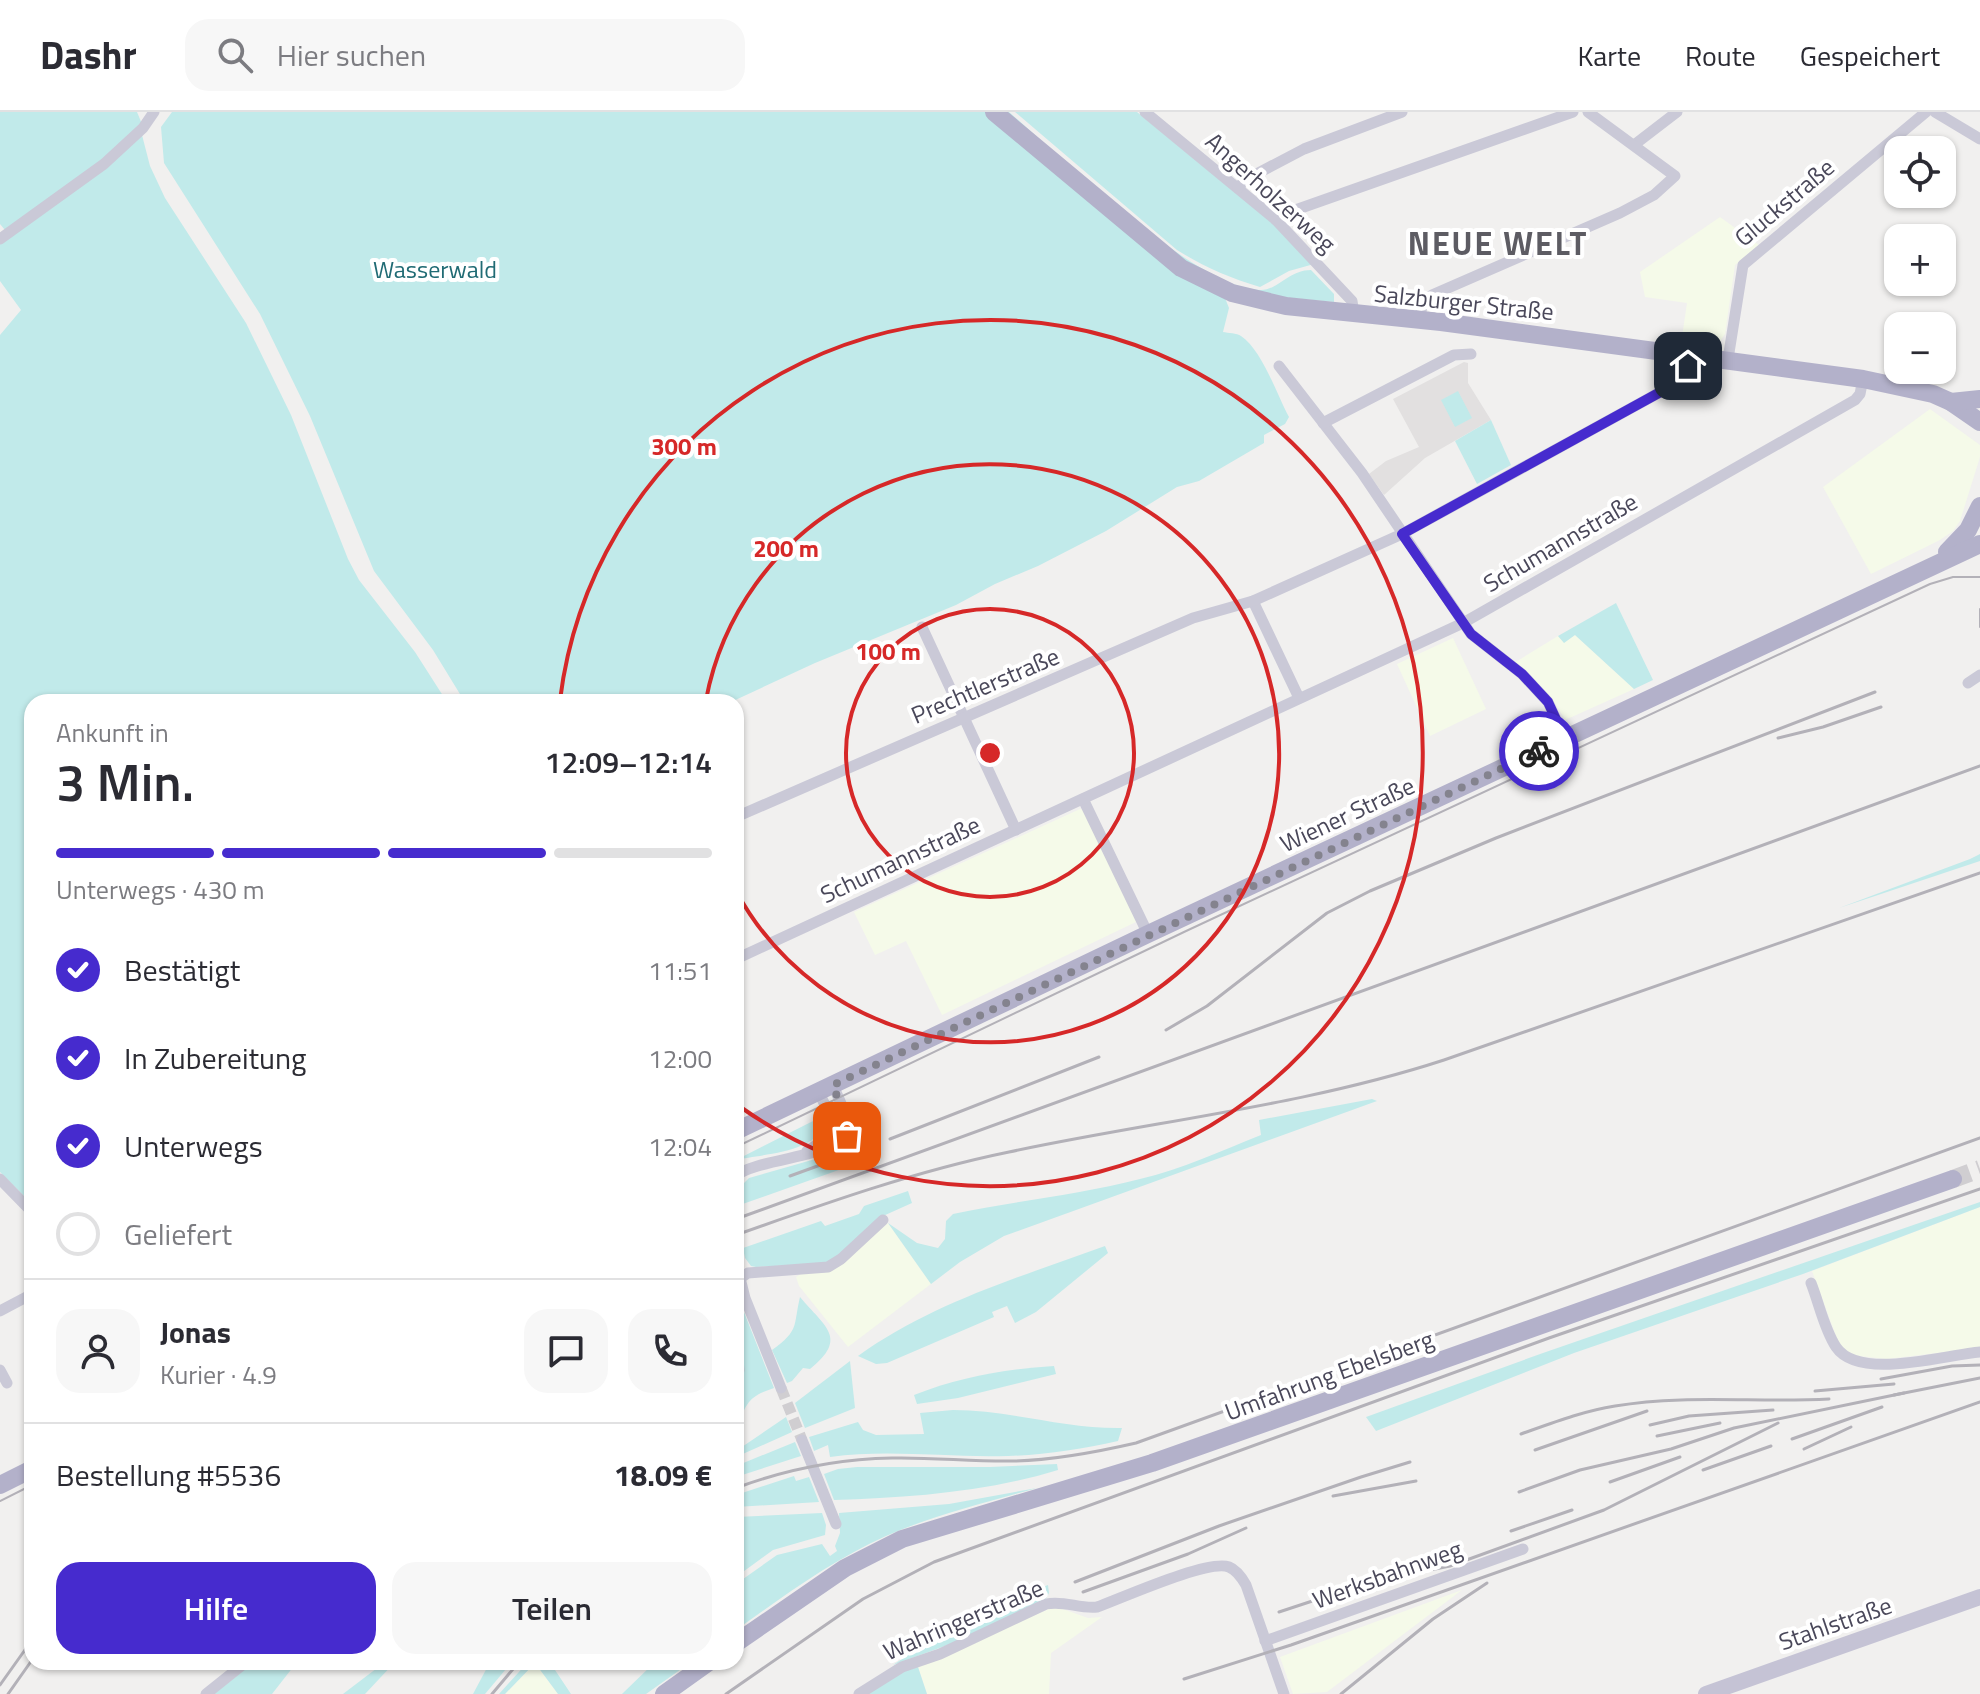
<!DOCTYPE html>
<html lang="de">
<head>
<meta charset="utf-8">
<style>
  :root { --surface:#fff; --page:#f7f7f7; --text:#2b2b33; --muted:#7c7c81; --line:#e1e1e2; --accent:#462bce }
  body { margin:0; font-family:"Titillium Web",sans-serif; background:var(--page); color:var(--text); height:100vh; display:flex; flex-direction:column; font-size:30px; white-space:nowrap }
  * { box-sizing:border-box; margin:0 }
  p { font-size:26px; color:var(--muted) }
  .icon { flex:none; width:44px; height:44px; fill:none; stroke:currentColor; stroke-width:2; stroke-linecap:round; stroke-linejoin:round }
  .map { position:relative; flex:1; overflow:hidden }
  .details { position:absolute; left:24px; top:582px; width:720px; height:976px; display:flex; flex-direction:column; background:var(--surface); border-radius:24px; box-shadow:0 2px 6px #0004 }
  .details>* { flex:none }
  .fabs { position:absolute; left:1884px; top:24px; display:grid; gap:16px }
  .fabs a { display:grid; place-items:center; width:72px; height:72px; border-radius:16px; background:var(--surface); box-shadow:0 2px 6px #0004; font-size:40px }
  .pin { position:absolute; display:grid; place-items:center; width:68px; height:68px; color:#fff; margin:-34px; border-radius:16px; box-shadow:0 4px 12px #0006 }
  .courier { position:absolute; display:grid; place-items:center; width:80px; height:80px; margin:-40px; border:6px solid #462bce; border-radius:50%; background:#fff; color:#222; box-shadow:0 2px 10px #0007 }
  .head em { font-style:normal; font-weight:600 }
  .head div { display:flex; flex-direction:column-reverse }
  .head { display:flex; align-items:center; justify-content:space-between; height:136px; padding:0 32px }
  h1 { font-size:52px; font-weight:600; line-height:60px }
  .bar { display:grid; grid-template-columns:repeat(4,1fr); gap:12px 8px; align-content:center; height:96px; padding:0 32px }
  .bar i { height:10px; border-radius:6px; background:var(--line) }
  .bar .on { background:var(--accent) }
  .bar p { grid-column:span 4 }
  .line { display:flex; align-items:center; gap:20px; padding:0 32px; border-top:2px solid var(--line) }
  .line div { flex:1 }
  .round { display:grid; place-items:center; flex:none; width:84px; height:84px; border-radius:24px; background:var(--page) }
  ol { padding:0 32px; list-style:none }
  li { display:flex; align-items:center; gap:24px; height:88px }
  li p { margin-inline-start:auto }
  li .icon { padding:8px; border-radius:50%; background:var(--accent); color:#fff; stroke-width:4 }
  li:last-child { color:var(--muted) }
  li i { width:44px; height:44px; border:4px solid var(--line); border-radius:50% }
  .cta { display:flex; gap:16px; margin-top:auto; padding:16px 32px }
  .cta a { flex:1; height:92px; border-radius:24px; background:var(--accent); color:#fff; font-size:32px; font-weight:600; line-height:92px; text-align:center }
  .cta a+a { background:var(--page); color:var(--text) }
  header { display:flex; align-items:center; gap:48px; box-sizing:border-box; height:112px; padding:0 40px; background:var(--surface); border-bottom:2px solid var(--line) }
  header strong { font-size:38px }
  nav { display:flex; gap:44px; margin-inline-start:auto; font-size:28px }
  .search { width:560px; height:72px; background:var(--page); display:flex; align-items:center; gap:20px; box-sizing:border-box; padding:0 28px; border-radius:24px; color:var(--muted); font-size:30px }
  .map>svg:first-child { display:block }
</style>
</head>
<body>
<header>
<strong>Dashr</strong>
<div class="search"><svg class="icon" aria-label="search" viewBox="0 0 24 24"><circle cx="10" cy="10" r="6"/><path d="M15 15l6 6"/></svg>Hier suchen</div>
<nav><a>Karte</a><a>Route</a><a>Gespeichert</a></nav>
</header>
<div class="map">
<svg width="1980" height="1582" viewBox="0 0 1980 1582">
  <rect width="100%" height="100%" fill="#f1f0ef"/>
  <g fill="#f5fae9">
    <path d="M1720 105 1759 133 1735 153 1725 222 1719 231 1682 225 1687 191 1645 185 1640 160Z"/>
    <path d="M1930 297 1980 333V345L1960 409 1953 419 1940 428 1871 462 1823 375Z"/>
    <path d="M1575 523 1634 577 1565 608 1556 592 1514 551 1558 524 1564 530Z"/>
    <path d="M1453 526 1486 597 1430 624 1397 552Z"/>
    <path d="M1080 697 1083 698 1138 809 942 903 906 829 875 843 854 800Z"/>
    <path d="M1980 1095V1236L1886 1247 1851 1243 1839 1232 1812 1159Z"/>
    <path d="M888 1111 931 1172 848 1235 799 1174 796 1165 802 1161H823L831 1158Z"/>
    <path d="M1462 1478 1327 1580 1293 1582 1280 1545Z"/>
    <path d="M1051 1496H1060L1088 1506 1102 1505 1051 1541 1049 1582H927L918 1555Z"/>
    <path d="M535 1551 558 1582H505Z"/>
  </g>
  <path fill="#e2e0e0" d="M1464 250 1468 251V271L1491 308 1425 346 1384 383 1369 362 1386 349 1419 335 1393 287Z"/>
  <g fill="#c1eaea">
    <path d="M0 0H137L142 12 105 47 5 118 0 112Z"/>
    <path d="M172 0H988L1223 181 1229 196 1223 220C1228 221 1237 221 1241 224 1262 238 1277 283 1289 305L1285 312 1264 323V331L1199 369 1177 375 1106 419 1038 454 995 472 956 493 815 551 731 590H496L493 583 463 587 433 538 374 459 310 304 260 202 164 51 161 15Z"/>
    <path d="M1003 0H1009C1060 44 1197 178 1261 178 1278 178 1289 158 1311 158L1334 182V190L1260 183 1193 156Z"/>
    <path d="M1015 0H1137L1280 117 1314 152 1289 159 1260 175C1230 166 1204 155 1177 138Z"/>
    <path d="M142 23 150 54 165 86 246 211 291 303 348 447 359 468 415 540 447 590H32V1092L0 1060V223L21 198 0 169V130Z"/>
    <path d="M1458 279 1472 306 1455 315 1441 288Z"/>
    <path d="M1491 308 1511 353 1477 372 1455 329Z"/>
    <path d="M1616 491 1653 568 1634 577 1575 523 1564 531 1558 524Z"/>
    <path d="M1980 742V749L1839 796 1970 747Z"/>
    <path d="M1372 987 1377 989 1004 1124 960 1150 931 1172 888 1111 917 1131 938 1136 945 1127 946 1109 953 1102C1015 1089 1078 1083 1140 1067 1182 1057 1221 1039 1261 1023L1259 1008Z"/>
    <path d="M856 991 881 1043 737 1094 738 1077 749 1066 847 1038C860 1024 853 1011 847 996Z"/>
    <path d="M821 1005 824 1008C822 1041 760 1042 736 1048Z"/>
    <path d="M908 1079 912 1091 883 1104 830 1151 756 1155 751 1154 745 1146 743 1136 821 1109 825 1114 859 1102 864 1094Z"/>
    <path d="M1980 1090V1095L1803 1162 1574 1241 1376 1319 1366 1305 1543 1241Z"/>
    <path d="M1105 1134 1108 1141 1036 1200 1015 1211 1007 1194 992 1200 994 1205 887 1251 876 1252 858 1244C932 1191 1020 1165 1105 1134Z"/>
    <path d="M800 1185C825 1215 849 1226 810 1257L803 1256 792 1269 787 1271 772 1238C800 1218 793 1214 800 1185Z"/>
    <path d="M742 1195 774 1276C763 1280 753 1283 747 1293 742 1300 743 1305 736 1310V1277L741 1265Z"/>
    <path d="M850 1249 855 1296 805 1316 795 1291Z"/>
    <path d="M1054 1254 1056 1262 958 1286 917 1292 914 1283C960 1265 1006 1257 1054 1254Z"/>
    <path d="M953 1298C1010 1298 1065 1317 1122 1316L1118 1329C1082 1337 1045 1343 1008 1344 949 1346 890 1337 830 1345L828 1333 814 1339 809 1325 858 1310 863 1318 876 1323 924 1322 920 1301Z"/>
    <path d="M786 1305 792 1320 736 1345V1339Z"/>
    <path d="M795 1330 801 1344 736 1365V1354Z"/>
    <path d="M1057 1352 1058 1358C987 1380 908 1386 834 1388L824 1362 838 1357 857 1355H990Z"/>
    <path d="M794 1364 796 1369 809 1365 819 1390 736 1395V1383Z"/>
    <path d="M1037 1376C987 1390 934 1403 886 1424 832 1448 784 1484 736 1518V1472L777 1443 822 1432 830 1444 837 1439 835 1434 840 1421 839 1401 949 1392Z"/>
    <path d="M822 1401 826 1413 825 1423 773 1438 736 1465V1405Z"/>
    <path d="M1048 1473 1049 1481 1045 1488 964 1527 893 1553 952 1514 996 1493Z"/>
    <path d="M254 1550H297L272 1582H214Z"/>
    <path d="M385 1550H395L365 1582H343Z"/>
    <path d="M490 1550H512L485 1582H473Z"/>
    <path d="M528 1550H554L555 1558 571 1582H558L535 1551 505 1582H499Z"/>
    <path d="M655 1550H691L646 1582H622Z"/>
    <path d="M918 1555 927 1582H865L894 1562Z"/>
  </g>
  <g fill="none" stroke-linecap="round" stroke-linejoin="round">
    <path stroke="#d0ced1" stroke-width="11" stroke-dasharray="11 5.5" stroke-linecap="butt" d="M781 1276 802 1328"/>
    <path stroke="#d0ced1" stroke-width="18" stroke-dasharray="18 9" stroke-linecap="butt" d="M1953 1067 1980 1057"/>
    <g stroke="#cac9d7" stroke-width="11">
      <path d="M1145 0 1276 108 1352 189 1354 202"/>
      <path d="M1935 0 1980 27"/>
      <path d="M1634 33 1677 0"/>
      <path d="M1238 76 1245 68 1304 37 1402 0"/>
      <path d="M1276 108 1284 102 1573 0"/>
      <path d="M0 127 104 52 143 16 154 0"/>
      <path d="M1420 208 1422 192 1432 183 1620 101 1654 83 1675 64 1588 0"/>
      <path d="M1728 247 1743 153 1926 0"/>
      <path d="M1279 254 1362 361 1471 522 1522 562 1548 590 1565 627"/>
      <path d="M1323 311 1454 243 1471 242"/>
      <path d="M1253 489 1299 586"/>
      <path d="M922 515 1016 718"/>
      <path d="M1968 571 1980 563"/>
      <path d="M1083 687 1148 822"/>
      <path d="M736 705 1193 506 1253 489 1402 422 1675 272 1688 254 1690 242"/>
      <path d="M736 847 1463 511 1855 288 1860 282 1863 267"/>
      <path d="M807 1039C841 1019 834 1011 818 979"/>
      <path d="M736 1064C755 1046 846 1044 848 1020 849 1005 838 986 833 973"/>
      <path d="M0 1067 32 1100"/>
      <path d="M736 1150 745 1186 781 1276"/>
      <path d="M1811 1171C1819 1191 1824 1217 1836 1235 1859 1269 1944 1243 1980 1240"/>
      <path d="M736 1174 739 1167 748 1161 828 1155 841 1147 883 1108"/>
      <path d="M0 1199 32 1182"/>
      <path d="M736 1231 739 1258 736 1269"/>
      <path d="M0 1258 7 1271"/>
      <path d="M802 1328 836 1412"/>
      <path d="M1265 1529 1523 1437"/>
      <path d="M206 1582 246 1550"/>
      <path d="M859 1582 902 1555 940 1542 1046 1492C1064 1488 1079 1497 1097 1495 1122 1486 1208 1447 1229 1455 1237 1458 1242 1466 1246 1473L1284 1582"/>
    </g>
    <path stroke="#c5c3d5" stroke-width="16" d="M1706 1582 1980 1485"/>
    <g stroke="#b3b1ca" stroke-width="18">
      <path d="M994 0 1181 156 1232 181 1286 194 1441 210 1863 267 1933 282 1951 290 1980 310"/>
      <path d="M1951 290 1980 287"/>
      <path d="M1947 440 1968 418 1980 394"/>
      <path d="M736 1019 1148 822 1980 432"/>
      <path d="M0 1373 32 1357"/>
      <path d="M736 1531 845 1456 902 1427 1152 1351 1953 1067"/>
      <path d="M664 1582 709 1550"/>
    </g>
    <g stroke="#b3b1b8" stroke-width="2">
      <path d="M1980 497V515"/>
      <path d="M736 1035 1184 820 1930 472 1953 465H1980"/>
      <path d="M0 1389 32 1373"/>
    </g>
    <g stroke="#b3b1b8" stroke-width="3">
      <path d="M1778 626 1823 615 1881 595"/>
      <path d="M1166 918 1207 894 1327 801 1370 779 1496 726 1875 580"/>
      <path d="M890 1027 1099 945"/>
      <path d="M790 1064 856 1040"/>
      <path d="M736 1107 1980 654"/>
      <path d="M736 1123C826 1091 916 1059 1009 1040 1154 1009 1303 994 1444 948L1980 761"/>
      <path d="M1881 1267 1952 1254 1980 1253"/>
      <path d="M1815 1279 1894 1272"/>
      <path d="M1894 1283 1980 1266"/>
      <path d="M1650 1313 1689 1304 1773 1298"/>
      <path d="M1521 1322C1552 1311 1583 1299 1615 1294 1686 1282 1758 1291 1829 1287"/>
      <path d="M1657 1324 1720 1311"/>
      <path d="M1792 1327 1882 1295"/>
      <path d="M1804 1337 1851 1315"/>
      <path d="M1535 1338 1647 1299"/>
      <path d="M1703 1358 1771 1334"/>
      <path d="M1610 1370 1680 1345"/>
      <path d="M736 1376C787 1357 838 1347 892 1346 933 1345 974 1350 1015 1349 1056 1348 1097 1340 1136 1331L1980 1026"/>
      <path d="M1519 1380 1580 1358 1671 1337 1734 1316 1904 1281"/>
      <path d="M1333 1384 1416 1369"/>
      <path d="M1511 1419 1572 1398"/>
      <path d="M1075 1470 1219 1414 1361 1365 1410 1350"/>
      <path d="M1083 1480 1188 1442 1246 1416"/>
      <path d="M1279 1500 1370 1470 1450 1454 1604 1398 1778 1311"/>
      <path d="M1184 1567 1291 1533 1980 1290"/>
      <path d="M0 1573 32 1528"/>
      <path d="M8 1582 32 1548"/>
      <path d="M492 1582 519 1550"/>
      <path d="M726 1582 863 1487 934 1450 1549 1226 1980 1077"/>
      <path d="M1341 1582 1433 1507 1487 1471"/>
    </g>
  </g>
  <g fill="none" stroke-linecap="round" stroke-linejoin="round">
    <path stroke="#84838e" stroke-width="8" stroke-dasharray="0 14.4" d="M847 1024 846 1010 833 973 1539 639"/>
    <path stroke="#462bce" stroke-width="10" d="M1539 639 1565 627 1548 590 1522 562 1471 522 1402 422 1675 272 1688 254"/>
  </g>
  <g fill="none" stroke="#d62828" stroke-width="4">
    <circle cx="990" cy="641" r="144"/>
    <path d="M706 588A289 289 0 1 1 736 779"/>
    <path d="M560 588A433 433 0 1 1 739 994"/>
  </g>
  <g text-anchor="middle" dominant-baseline="central" stroke-width="8" stroke-linejoin="round" paint-order="stroke">
    <g font-size="24" fill="#4a485a" stroke="#fff">
      <text transform="translate(1271 80) rotate(42)">Angerholzerweg</text>
      <text transform="translate(1784 90) rotate(-40)">Gluckstraße</text>
      <text transform="translate(1464 190) rotate(6)">Salzburger Straße</text>
      <text transform="translate(1560 430) rotate(-30)">Schumannstraße</text>
      <text transform="translate(985 573) rotate(-23)">Prechtlerstraße</text>
      <text transform="translate(1347 702) rotate(-25)">Wiener Straße</text>
      <text transform="translate(900 747) rotate(-25)">Schumannstraße</text>
      <text transform="translate(1329 1263) rotate(-20)">Umfahrung Ebelsberg</text>
      <text transform="translate(1387 1462) rotate(-20)">Werksbahnweg</text>
      <text transform="translate(963 1507) rotate(-23)">Wahringerstraße</text>
      <text transform="translate(1835 1511) rotate(-19)">Stahlstraße</text>
    </g>
    <g font-size="24" fill="#206b74" stroke="#fff">
      <text x="435" y="157">Wasserwald</text>
    </g>
    <g font-size="32" font-weight="bold" letter-spacing="2" fill="#5d5c63" stroke="#fff">
      <text x="1498" y="131">NEUE WELT</text>
    </g>
  </g>
  <circle cx="990" cy="641" r="12" fill="#d62828" stroke="#fff" stroke-width="4"/>
  <g font-size="24" text-anchor="middle" font-weight="bold" fill="#d62828" stroke="#fff" stroke-width="8" stroke-linejoin="round" paint-order="stroke">
    <text x="684" y="343">300 m</text>
    <text x="786" y="445">200 m</text>
    <text x="888" y="548">100 m</text>
  </g>
</svg>
<div class="fabs">
<a><svg class="icon" aria-label="locate" viewBox="0 0 24 24"><circle cx="12" cy="12" r="6"/><path d="M12 2v4M12 18v4M2 12h4M18 12h4"/></svg></a>
<a>+</a>
<a>−</a>
</div>
<div class="pin" style="left:847px;top:1024px;background:#ea580c"><svg class="icon" aria-label="bag" viewBox="0 0 24 24"><path d="M5 8h14l-1 12H6zM9 8a3 3 0 0 1 6 0"/></svg></div>
<div class="pin" style="left:1688px;top:254px;background:#1f2937"><svg class="icon" aria-label="home" viewBox="0 0 24 24"><path d="M3 11l9-7 9 7M6 9v11h12V9"/></svg></div>
<div class="courier" style="left:1539px;top:639px"><svg class="icon" aria-label="bike" viewBox="0 0 24 24"><circle cx="6" cy="16" r="4"/><circle cx="18" cy="16" r="4"/><path d="M6 16l4-8h5l3 8M10 8l3 8H6M13 5h3"/></svg></div>
<section class="details">
<div class="head"><div><h1>3 Min.</h1><p>Ankunft in</p></div><em>12:09–12:14</em></div>
<div class="bar"><i class="on"></i><i class="on"></i><i class="on"></i><i></i><p>Unterwegs · 430 m</p></div>
<ol>
<li><svg class="icon" aria-label="check" viewBox="0 0 24 24"><path d="M5 12l5 5 9-10"/></svg>Bestätigt<p>11:51</p></li>
<li><svg class="icon" aria-label="check" viewBox="0 0 24 24"><path d="M5 12l5 5 9-10"/></svg>In Zubereitung<p>12:00</p></li>
<li><svg class="icon" aria-label="check" viewBox="0 0 24 24"><path d="M5 12l5 5 9-10"/></svg>Unterwegs<p>12:04</p></li>
<li><i></i>Geliefert</li>
</ol>
<div class="line" style="height:144px"><a class="round"><svg class="icon" aria-label="person" viewBox="0 0 24 24"><circle cx="12" cy="8" r="4"/><path d="M4 21q1-7 8-7t8 7"/></svg></a><div><b>Jonas</b><p>Kurier · 4.9</p></div><a class="round"><svg class="icon" aria-label="chat" viewBox="0 0 24 24"><path d="M4 5h16v11H9l-5 4z"/></svg></a><a class="round"><svg class="icon" aria-label="phone" viewBox="0 0 24 24"><path d="M5 4h4l2 5-3 2q2 4 5 5l2-3 5 2v4C11 20 4 13 5 4z"/></svg></a></div>
<div class="line" style="height:104px"><div>Bestellung #5536</div><b>18.09 €</b></div>
<div class="cta"><a>Hilfe</a><a>Teilen</a></div>
</section>
</div>
</body>
</html>
